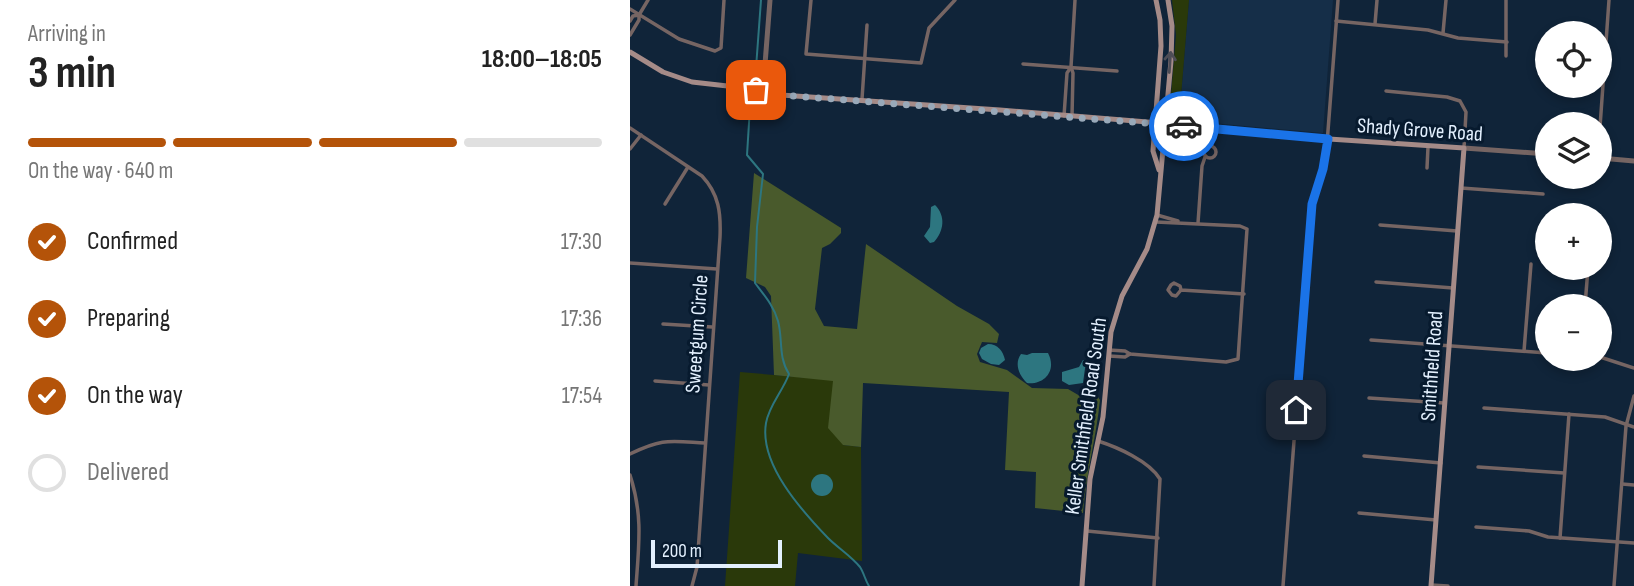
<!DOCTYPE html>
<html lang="en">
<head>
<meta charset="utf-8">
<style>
  :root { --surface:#fff; --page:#f2f2f2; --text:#222; --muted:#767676; --line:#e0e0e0; --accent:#b45309 }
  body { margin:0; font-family:"Sofia Sans Condensed",sans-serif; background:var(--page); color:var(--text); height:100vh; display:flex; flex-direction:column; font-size:26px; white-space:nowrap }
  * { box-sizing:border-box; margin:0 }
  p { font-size:23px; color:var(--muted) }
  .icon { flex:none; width:38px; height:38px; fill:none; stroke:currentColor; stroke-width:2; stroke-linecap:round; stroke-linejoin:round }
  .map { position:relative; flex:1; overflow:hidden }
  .sheet { display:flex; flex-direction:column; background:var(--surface); width:630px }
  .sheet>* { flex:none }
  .tools { position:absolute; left:905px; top:21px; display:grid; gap:14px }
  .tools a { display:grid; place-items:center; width:77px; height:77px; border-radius:50%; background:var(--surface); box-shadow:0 4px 10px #0003; font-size:35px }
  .scale { position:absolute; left:21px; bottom:18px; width:131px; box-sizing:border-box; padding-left:7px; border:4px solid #e3f0fe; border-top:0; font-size:19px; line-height:24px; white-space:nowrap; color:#e3f0fe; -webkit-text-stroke:5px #071a2e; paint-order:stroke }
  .pin { position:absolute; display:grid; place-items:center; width:60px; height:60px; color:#fff; margin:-30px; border-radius:14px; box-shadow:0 4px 10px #0006 }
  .courier { position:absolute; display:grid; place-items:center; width:70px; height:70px; margin:-35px; border:5px solid #1a73e8; border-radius:50%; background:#fff; color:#222; box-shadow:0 2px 9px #0007 }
  .overview em { font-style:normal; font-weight:700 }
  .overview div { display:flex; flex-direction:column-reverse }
  .overview { display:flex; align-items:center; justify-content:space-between; height:119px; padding:0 28px }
  h1 { font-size:46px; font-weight:700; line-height:52px }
  .bar { display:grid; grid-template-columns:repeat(4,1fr); gap:10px 7px; align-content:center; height:84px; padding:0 28px }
  .bar i { height:9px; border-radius:5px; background:var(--line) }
  .bar .on { background:var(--accent) }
  .bar p { grid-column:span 4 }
  ol { padding:0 28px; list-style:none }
  li { display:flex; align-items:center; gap:21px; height:77px }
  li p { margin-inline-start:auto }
  li .icon { padding:7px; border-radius:50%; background:var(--accent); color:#fff; stroke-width:4 }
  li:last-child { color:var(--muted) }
  li i { width:38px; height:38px; border:4px solid var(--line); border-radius:50% }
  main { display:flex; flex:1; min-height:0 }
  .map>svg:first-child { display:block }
</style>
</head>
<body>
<main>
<section class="sheet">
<div class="overview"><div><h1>3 min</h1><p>Arriving in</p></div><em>18:00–18:05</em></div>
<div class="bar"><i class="on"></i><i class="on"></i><i class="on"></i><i></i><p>On the way · 640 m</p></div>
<ol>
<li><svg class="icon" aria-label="check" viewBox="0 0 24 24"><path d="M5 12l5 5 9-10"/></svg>Confirmed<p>17:30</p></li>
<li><svg class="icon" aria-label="check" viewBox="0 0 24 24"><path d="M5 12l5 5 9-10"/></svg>Preparing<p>17:36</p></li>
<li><svg class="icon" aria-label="check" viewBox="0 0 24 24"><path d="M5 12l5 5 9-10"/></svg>On the way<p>17:54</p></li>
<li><i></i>Delivered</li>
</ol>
</section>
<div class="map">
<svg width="1004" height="586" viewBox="0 0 1004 586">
  <rect width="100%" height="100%" fill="#102439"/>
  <path fill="#152e48" d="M559 0H703L693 133 549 120Z"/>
  <g fill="#2a390a">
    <path d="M542 0H559L549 120 539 119 546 35Z"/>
    <path d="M110 372 203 380 213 445 231 447 232 561 168 553 165 586H95Z"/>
  </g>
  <path fill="#495a2c" d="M124 173 211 228V233L200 244 192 248 185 309 194 326 227 329 236 244 327 306 359 324 369 334 367 343 352 342 347 354 350 362 377 370 402 388 438 389 450 396 466 394 470 400C466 439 456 474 453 513L405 508 406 472 375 470 379 392 233 383 231 447 213 445 198 428 203 381 144 375 141 296 135 287 116 278Z"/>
  <g fill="#2d7680">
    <path d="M305 205C316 216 314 231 304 242L300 243 294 236 300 227 301 207Z"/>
    <path d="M358 344C368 344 373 351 375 360L369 365 361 364 352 359 349 353 351 348Z"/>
    <path d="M402 353H418C427 370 415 385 397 383 389 375 384 364 391 354L397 355Z"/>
    <path d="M453 360 456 361 453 383 439 385 432 381V372L449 367Z"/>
    <circle cx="192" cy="485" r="11"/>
  </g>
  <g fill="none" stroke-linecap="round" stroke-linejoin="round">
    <g stroke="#2d7680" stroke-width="2">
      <path d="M121 86 126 68 131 0"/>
      <path d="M121 91 117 155 133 174 127 227 125 283C134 295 144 306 148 321 153 339 148 357 159 374 153 391 139 405 136 423 129 464 172 511 198 538 208 548 221 556 230 567 234 573 235 580 239 586"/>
    </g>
    <g stroke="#766563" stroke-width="3.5">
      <path d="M181 0 176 54 291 63 299 28 325 0"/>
      <path d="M876 0V56"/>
      <path d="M0 9 49 39 85 51 91 48 94 0"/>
      <path d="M9 15 18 0"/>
      <path d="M0 21 3 16 9 15V20L0 35"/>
      <path d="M706 21 798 30 828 38 877 42"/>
      <path d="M745 24 747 0"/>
      <path d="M813 33 816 0"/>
      <path d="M393 64 487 71"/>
      <path d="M756 91 817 97 830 101 836 112 834 148"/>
      <path d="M232 99 237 25"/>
      <path d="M434 116 437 73 441 67"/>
      <path d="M442 116 443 73 441 67 445 0"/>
      <path d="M970 127 979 0"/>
      <path d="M0 128 72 176C89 194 91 213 90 237L67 567 62 586"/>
      <circle cx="580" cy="152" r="6"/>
      <path d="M0 149 11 135"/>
      <path d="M797 168 798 147"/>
      <path d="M831 188 913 194"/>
      <path d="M35 204 58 167"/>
      <path d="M527 215 548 221"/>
      <path d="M568 223 572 166 575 157"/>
      <path d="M750 225 827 231"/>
      <path d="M0 263 87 269"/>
      <path d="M746 282 823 288"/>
      <path d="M551 290 546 296 542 295 538 290 541 285 544 283 550 286 551 290 614 294"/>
      <path d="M955 306 958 268"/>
      <path d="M33 324 82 327"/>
      <path d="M741 340 917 353"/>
      <path d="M479 350 495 351 500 354 596 362 608 359 617 229 610 226 526 222"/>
      <path d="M894 351 901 264"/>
      <path d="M479 356 495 357 500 354"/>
      <path d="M970 357 1004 368"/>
      <path d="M25 381 79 385"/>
      <path d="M739 398 814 403"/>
      <path d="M854 408 975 417 1004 427"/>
      <path d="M468 441C487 447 519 461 530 479L524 586"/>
      <path d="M0 454C33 438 39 441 75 443"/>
      <path d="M734 456 811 463"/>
      <path d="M848 467 934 473"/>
      <path d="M0 475C13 515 9 544 6 586"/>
      <path d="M992 484 1004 485"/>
      <path d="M729 513 806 520"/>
      <path d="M846 527 899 531 918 537 1004 543"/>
      <path d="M457 531 528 538"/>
      <path d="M930 538 939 414"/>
      <path d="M801 585 818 586"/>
      <path d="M653 586 682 204 696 157 708 0"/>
      <path d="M984 586 996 426 1004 396"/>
    </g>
    <g stroke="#766563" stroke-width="5">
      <path d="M133 90 140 0"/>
      <path d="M834 148 917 154"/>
      <path d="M970 158 1004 161"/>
    </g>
    <g stroke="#a58b88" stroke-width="5">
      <path d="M526 0 530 20 531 46 523 151 529 170"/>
      <path d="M0 52 33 72 62 82 133 90 151 95 370 110 603 129 684 138 834 148 801 586"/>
      <path d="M452 586 460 479 473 417 481 332 492 296 517 249 527 215 541 61 542 26 538 0"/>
    </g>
  </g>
  <defs><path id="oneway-shaft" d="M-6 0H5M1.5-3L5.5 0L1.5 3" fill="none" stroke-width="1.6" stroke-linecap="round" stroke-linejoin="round" transform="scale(1.75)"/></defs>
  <use stroke="#4e4d56" href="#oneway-shaft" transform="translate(540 62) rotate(-86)"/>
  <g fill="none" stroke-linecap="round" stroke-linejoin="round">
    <path stroke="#99a9b9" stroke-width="7" stroke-dasharray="0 12.6" d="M126 90 151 95 554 126"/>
    <path stroke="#1a73e8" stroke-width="9" d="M554 126 698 139 693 169 682 204 666 410"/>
  </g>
  <g text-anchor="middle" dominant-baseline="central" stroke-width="6" stroke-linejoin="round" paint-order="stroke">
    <g font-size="21" fill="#e3f0fe" stroke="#071a2e">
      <text transform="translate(790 130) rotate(4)">Shady Grove Road</text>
      <text transform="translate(67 334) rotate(-86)">Sweetgum Circle</text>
      <text transform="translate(802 366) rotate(-86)">Smithfield Road</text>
      <text transform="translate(456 416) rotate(-82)">Keller Smithfield Road South</text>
    </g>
  </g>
</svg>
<div class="tools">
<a><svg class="icon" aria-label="locate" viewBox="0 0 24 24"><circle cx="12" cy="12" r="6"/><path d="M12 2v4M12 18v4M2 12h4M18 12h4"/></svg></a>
<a><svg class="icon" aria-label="layers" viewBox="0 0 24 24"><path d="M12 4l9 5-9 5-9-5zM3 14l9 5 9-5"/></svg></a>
<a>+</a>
<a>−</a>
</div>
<div class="scale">200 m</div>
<div class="pin" style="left:126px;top:90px;background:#ea580c"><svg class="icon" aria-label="bag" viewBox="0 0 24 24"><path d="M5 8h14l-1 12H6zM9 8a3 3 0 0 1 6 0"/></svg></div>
<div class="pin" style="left:666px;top:410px;background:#1f2937"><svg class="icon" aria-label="home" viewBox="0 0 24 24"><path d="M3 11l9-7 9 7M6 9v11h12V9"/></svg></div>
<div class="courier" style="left:554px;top:126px"><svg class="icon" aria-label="car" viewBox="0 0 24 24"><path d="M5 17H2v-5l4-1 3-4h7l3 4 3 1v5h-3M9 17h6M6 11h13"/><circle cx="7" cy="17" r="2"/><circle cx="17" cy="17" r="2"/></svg></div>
</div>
</main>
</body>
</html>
